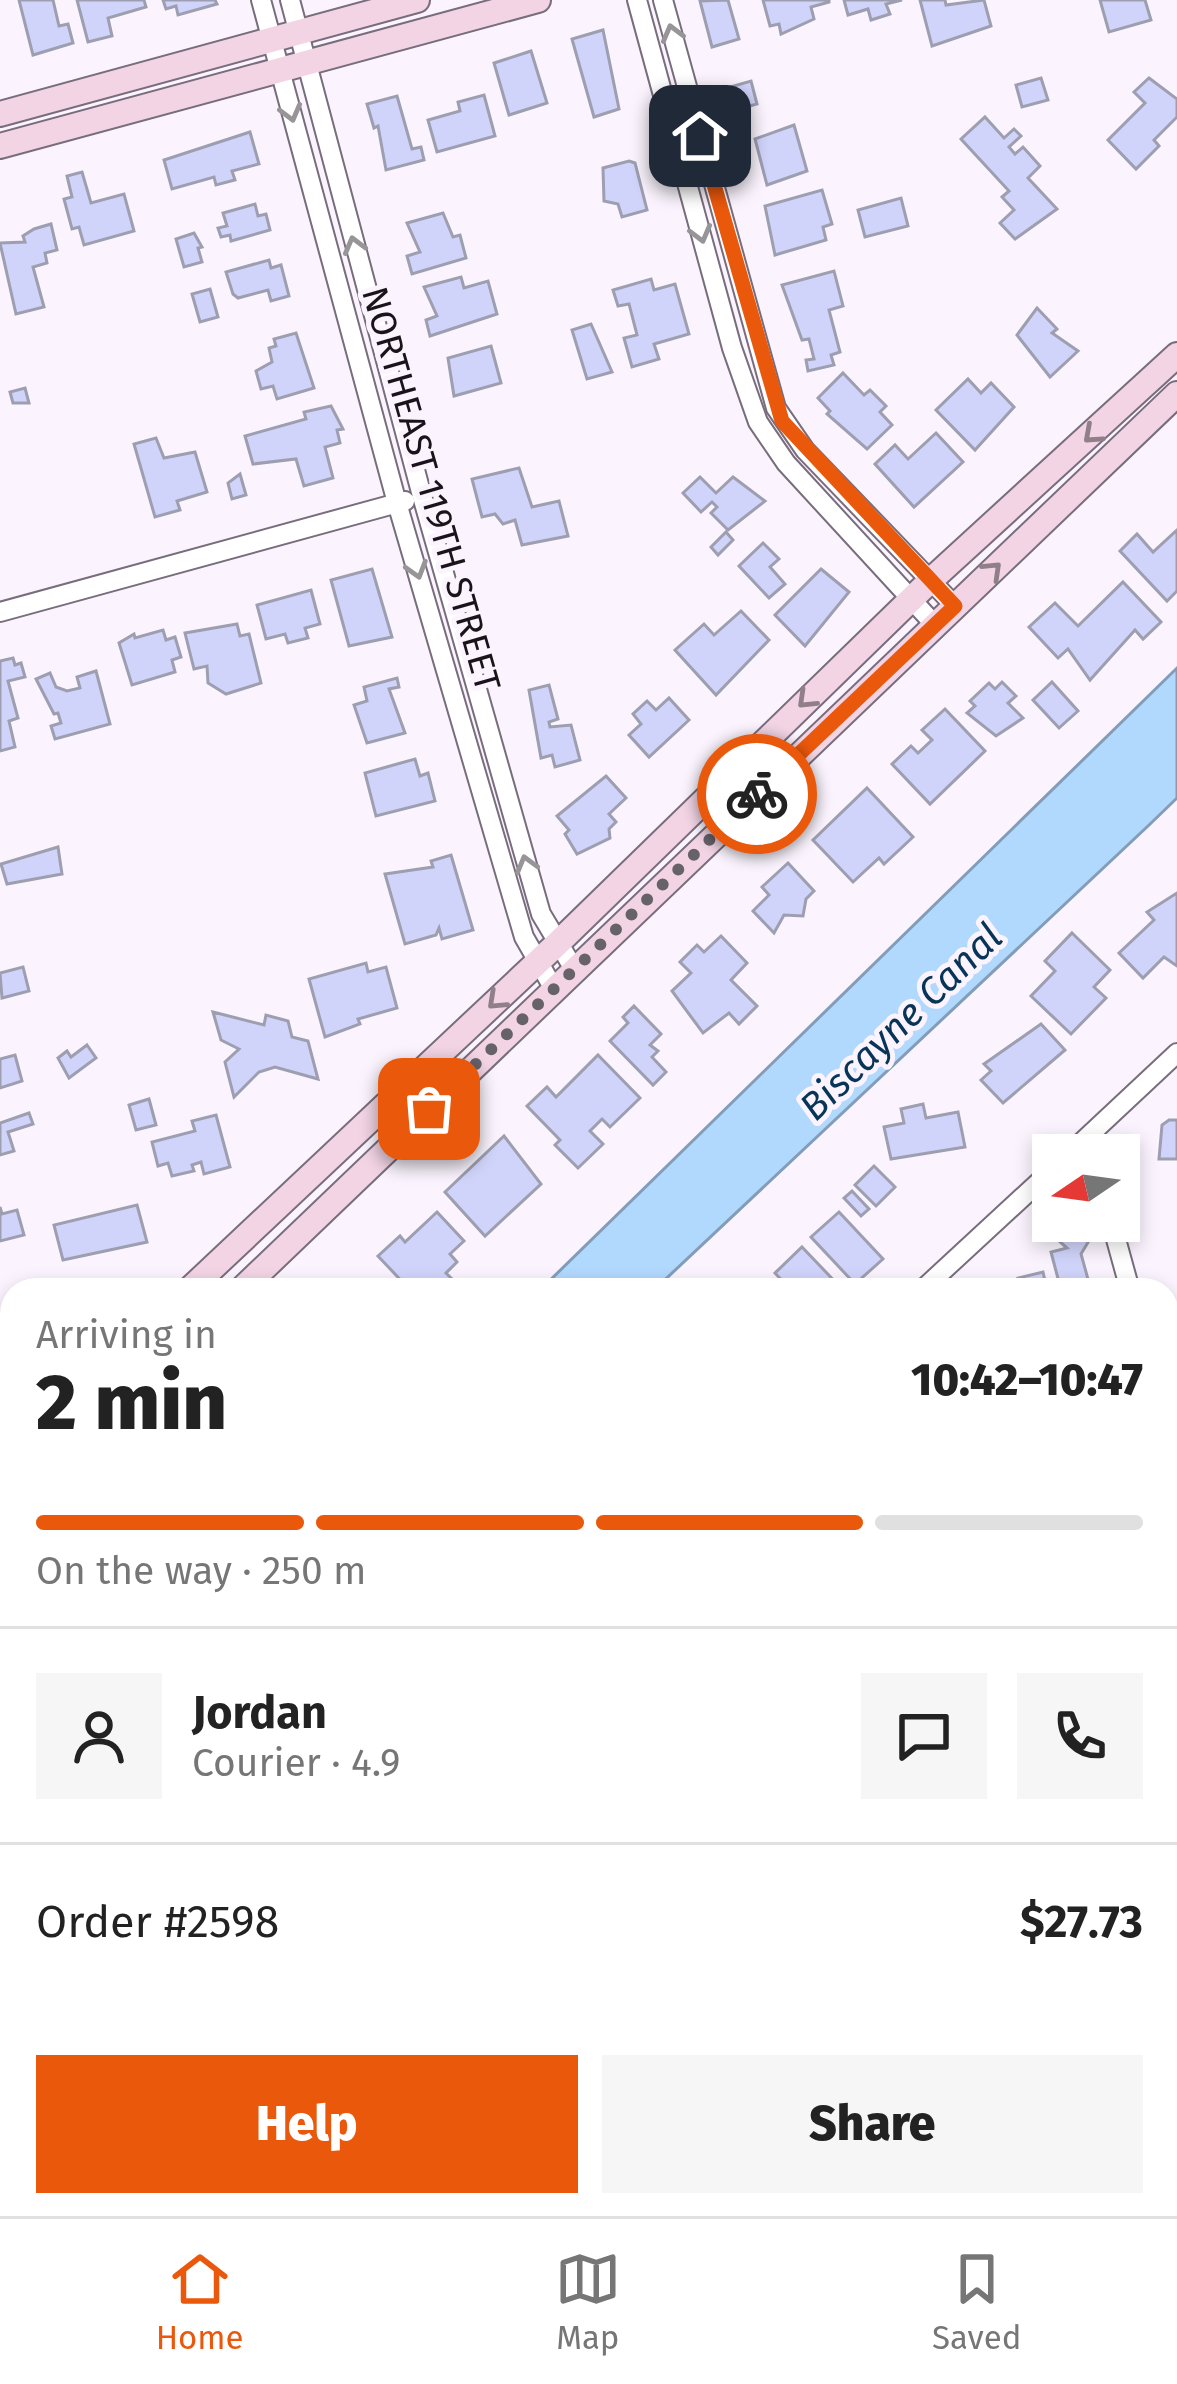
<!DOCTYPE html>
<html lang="en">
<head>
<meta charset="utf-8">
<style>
  :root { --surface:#fff; --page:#f6f6f6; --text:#222; --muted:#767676; --line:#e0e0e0; --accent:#ea580c }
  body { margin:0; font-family:"Fira Sans",sans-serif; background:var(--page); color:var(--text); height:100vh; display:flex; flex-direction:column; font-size:45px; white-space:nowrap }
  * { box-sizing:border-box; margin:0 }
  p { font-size:39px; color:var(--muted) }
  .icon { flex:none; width:66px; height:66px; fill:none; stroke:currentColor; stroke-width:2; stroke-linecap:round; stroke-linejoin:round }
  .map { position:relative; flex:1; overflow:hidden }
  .panel { position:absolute; left:0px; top:1278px; width:1179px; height:939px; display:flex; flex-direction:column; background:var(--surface); border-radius:36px 36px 0 0; box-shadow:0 6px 18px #0003 }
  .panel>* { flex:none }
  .needle { width:78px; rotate:257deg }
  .tools { position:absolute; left:1032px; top:1134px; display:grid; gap:24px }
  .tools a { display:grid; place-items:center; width:108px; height:108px; border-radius:0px; background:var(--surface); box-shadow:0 6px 18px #0003; font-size:60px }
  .pin { position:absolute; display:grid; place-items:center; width:102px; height:102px; color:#fff; margin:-51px; border-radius:24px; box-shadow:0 6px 18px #0006 }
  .courier { position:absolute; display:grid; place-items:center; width:120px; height:120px; margin:-60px; border:9px solid #ea580c; border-radius:50%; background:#fff; color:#222; box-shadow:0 3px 15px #0007 }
  .overview em { font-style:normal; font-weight:800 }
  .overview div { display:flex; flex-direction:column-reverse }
  .overview { display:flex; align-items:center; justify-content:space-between; height:204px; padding:0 36px }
  h1 { font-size:78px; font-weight:800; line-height:90px }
  .bar { display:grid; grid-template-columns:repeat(4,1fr); gap:18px 12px; align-content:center; height:144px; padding:0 36px }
  .bar i { height:15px; border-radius:9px; background:var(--line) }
  .bar .active { background:var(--accent) }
  .bar p { grid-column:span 4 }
  .line { display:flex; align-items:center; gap:30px; padding:0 36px; border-top:3px solid var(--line) }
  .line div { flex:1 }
  .round { display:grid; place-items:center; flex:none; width:126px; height:126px; border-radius:0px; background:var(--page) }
  .action { display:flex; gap:24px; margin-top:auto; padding:24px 36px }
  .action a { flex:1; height:138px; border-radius:0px; background:var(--accent); color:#fff; font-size:48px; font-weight:800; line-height:138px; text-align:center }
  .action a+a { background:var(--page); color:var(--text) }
  .tabs { display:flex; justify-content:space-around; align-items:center; height:168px; border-top:3px solid var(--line); background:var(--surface); font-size:33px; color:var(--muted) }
  .tabs a { display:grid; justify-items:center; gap:6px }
  .tabs .active { color:var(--accent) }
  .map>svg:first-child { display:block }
</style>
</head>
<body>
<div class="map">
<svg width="1177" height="2216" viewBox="0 0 1177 2216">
  <rect width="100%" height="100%" fill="#fbf4fe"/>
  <path fill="#b1d8fd" stroke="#839db9" stroke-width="3" d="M1177 668V798L1148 826 654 1290H540Z"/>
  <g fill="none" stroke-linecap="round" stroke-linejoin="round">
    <path stroke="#b1d8fd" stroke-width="24" d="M0 1859 12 1849"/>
  </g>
  <g fill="#d1d4fa" stroke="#9d9eb0" stroke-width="3">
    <path d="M19 0H53L59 26 68 24 73 43 33 55Z"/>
    <path d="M77 0H144L146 7 108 18 112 36 88 42Z"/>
    <path d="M163 0H215L217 4 178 15 176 6 166 9Z"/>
    <path d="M728 0 739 39 712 47 700 1Z"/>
    <path d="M763 0H829V2L811 7 814 19 781 34 779 24 770 26Z"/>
    <path d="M902 0 886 4 890 14 871 20 868 9 848 15 844 0Z"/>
    <path d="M920 0H945L946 5 984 0 991 26 932 46Z"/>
    <path d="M1100 0H1145L1151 20 1109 32Z"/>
    <path d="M603 30 619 109 594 117 572 39Z"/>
    <path d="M531 51 547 103 509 115 494 63Z"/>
    <path d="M1041 78 1048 100 1022 107 1016 85Z"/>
    <path d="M1149 78 1177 99V117L1154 140 1159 146 1136 169 1108 140 1145 103 1134 92Z"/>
    <path d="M751 81 757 104 729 112 723 89Z"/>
    <path d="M484 95 495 136 437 152 428 120 460 111 458 102Z"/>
    <path d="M397 96 412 149 421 147 424 160 386 170 378 126 374 128 367 104Z"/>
    <path d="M985 117 1004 138 1014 129 1021 136 1009 147 1015 154 1023 147 1040 166 1028 178 1057 209 1015 239 1000 223 1014 210 1002 197 1009 191 961 139Z"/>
    <path d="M794 125 807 171 767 185 755 139Z"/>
    <path d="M250 132 259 164 232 171 235 180 216 185 214 177 172 189 164 160Z"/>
    <path d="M629 161 635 163 647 210 622 217 618 204 604 201 603 168Z"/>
    <path d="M82 172 91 203 124 194 134 231 84 245 79 227 72 229 64 199 72 197 67 176Z"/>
    <path d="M822 190 832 224 823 227 826 240 775 255 765 206Z"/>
    <path d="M901 198 908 226 865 237 858 210Z"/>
    <path d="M255 204 258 216 266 214 270 230 231 241 230 235 221 237 218 228 227 226 223 213Z"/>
    <path d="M443 213 453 237 460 235 466 258 412 274 407 256 420 252 407 223Z"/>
    <path d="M51 224 57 250 45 253 47 263 33 267 44 307 16 314 0 243 25 242 23 236 34 229Z"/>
    <path d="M194 233 202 247 198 248 202 262 184 267 176 239Z"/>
    <path d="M269 260 271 268 281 265 289 296 271 301 268 290 238 298 233 294 226 272Z"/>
    <path d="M834 271 843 306 829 310 840 352 831 355 834 365 808 371 806 360 814 359 809 339 802 340 782 285Z"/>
    <path d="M461 277 464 288 488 281 497 314 430 336 426 320 437 316 424 287Z"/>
    <path d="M651 279 654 290 675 284 689 334 654 344 659 359 632 367 624 338 637 335 629 304 618 306 613 290Z"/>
    <path d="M210 289 218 317 200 322 192 294Z"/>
    <path d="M1037 308 1057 329 1052 333 1078 351 1050 377 1017 335Z"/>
    <path d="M591 324 612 372 587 379 572 330Z"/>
    <path d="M296 333 314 388 277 399 273 386 261 389 256 371 272 362 269 348 276 346 274 339Z"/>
    <path d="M491 346 501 383 454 396 448 358Z"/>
    <path d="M843 373 864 395 870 390 886 406 880 412 892 425 867 449 827 414 830 411 818 398Z"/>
    <path d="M968 379 981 393 991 383 1014 407 975 450 936 410Z"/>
    <path d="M25 388 29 403H13L10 392Z"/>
    <path d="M331 406 343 429 337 430 340 443 325 447 333 478 304 486 296 459 253 464 245 436 306 419 304 412Z"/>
    <path d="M936 433 963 462 914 507 875 464 895 445 908 459Z"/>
    <path d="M156 438 164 458 195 452 207 492 177 501 180 510 155 517 134 444Z"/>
    <path d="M519 468 532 507 559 501 568 536 522 545 515 520 503 524 495 514 482 517 472 479Z"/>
    <path d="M240 474 246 495 232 499 228 483Z"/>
    <path d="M700 477 716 493 733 477 765 501 728 530 711 513 717 507 712 502 701 512 683 493Z"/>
    <path d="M1177 530V591L1167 601 1120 551 1137 534 1153 552Z"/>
    <path d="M726 532 733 540 718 555 711 547Z"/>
    <path d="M763 543 779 559 770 567 785 584 769 598 739 566Z"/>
    <path d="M372 569 392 637 349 646 331 580Z"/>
    <path d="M821 569 849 592 805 646 775 615Z"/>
    <path d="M1123 582 1161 622 1143 639 1135 630 1090 680 1068 649 1058 658 1029 627 1055 603 1078 626Z"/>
    <path d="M311 590 320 624 305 628 308 638 288 643 285 634 266 639 257 605Z"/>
    <path d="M741 611 769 640 716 695 675 650 704 624 714 635Z"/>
    <path d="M237 624 240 636 249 634 261 683 226 694 208 683 207 666 194 669 185 633Z"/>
    <path d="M163 630 166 640 175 637 181 657 172 660 175 672 132 685 119 643 134 634 135 638Z"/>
    <path d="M13 658 15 665 21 663 25 677 8 681 18 718 9 721 15 747 0 751V661Z"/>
    <path d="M96 671 110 724 55 739 51 726 61 723 58 713 54 714 36 679 50 673 56 687 67 691 80 688 77 677Z"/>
    <path d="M397 678 399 687 389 689 405 733 367 743 354 705 367 701 364 687Z"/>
    <path d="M1002 682 1016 696 1008 703 1023 718 996 736 967 713 975 706 970 701 989 683 995 689Z"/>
    <path d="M1052 682 1078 711 1059 728 1033 700Z"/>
    <path d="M549 685 558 719 549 722 550 727 571 725 580 760 555 767 552 755 541 758 529 690Z"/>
    <path d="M669 698 689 720 649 757 629 735 641 724 633 714 647 701 656 710Z"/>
    <path d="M945 709 985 751 930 804 892 764 911 746 918 753 932 740 922 730Z"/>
    <path d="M415 759 420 776 428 773 435 801 376 816 365 773Z"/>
    <path d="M606 776 626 798 609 814 616 822 609 829 610 838 577 854 565 834 569 830 557 816Z"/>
    <path d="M867 788 913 837 884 864 879 858 853 882 813 840Z"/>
    <path d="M58 847 62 874 7 884 1 864Z"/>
    <path d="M451 855 473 930 442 939 439 928 436 935 405 944 385 874 433 867 431 861Z"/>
    <path d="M788 863 814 891 806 899 803 916 784 915 774 933 753 911 769 895 762 887Z"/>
    <path d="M1177 893V966L1164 957 1143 978 1119 953 1154 920 1147 912Z"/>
    <path d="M1072 933 1110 970 1094 987 1106 998 1071 1034 1031 996 1055 971 1045 961Z"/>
    <path d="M721 936 747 963 731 980 757 1006 739 1024 729 1013 703 1033 672 991 691 973 680 962 697 945 704 952Z"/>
    <path d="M366 963 368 972 386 967 397 1008 358 1019 360 1024 325 1037 309 979Z"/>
    <path d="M23 967 29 991 2 998 0 973Z"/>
    <path d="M634 1006 661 1034 650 1045 658 1051 652 1057 666 1072 653 1085 610 1041 628 1023 623 1017Z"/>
    <path d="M213 1012 264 1025 266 1015 288 1021 292 1037 308 1041 318 1079 275 1067 259 1072 234 1097 225 1062 239 1049 221 1040Z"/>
    <path d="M1041 1024 1065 1050 1003 1103 981 1080 991 1071 984 1064Z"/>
    <path d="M87 1045 96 1058 69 1078 58 1058 67 1051 71 1057Z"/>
    <path d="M15 1055 22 1081 0 1088V1059Z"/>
    <path d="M598 1055 640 1098 610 1127 602 1119 590 1131 603 1144 578 1168 555 1145 560 1140 527 1106 547 1087 556 1097Z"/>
    <path d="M149 1099 156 1125 136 1130 129 1105Z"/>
    <path d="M923 1104 926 1118 958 1112 965 1147 891 1159 884 1127 904 1123 901 1109Z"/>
    <path d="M29 1113 33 1124 8 1132 14 1151 0 1155V1123Z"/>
    <path d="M216 1115 230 1167 204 1174 201 1162 192 1165 194 1171 172 1176 168 1163 158 1166 152 1142 195 1131 192 1121Z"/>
    <path d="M1169 1120H1177V1159H1159L1162 1125Z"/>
    <path d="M504 1136 541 1184 485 1236 445 1192Z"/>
    <path d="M874 1166 895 1187 876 1206 855 1185Z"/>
    <path d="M852 1191 869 1209 861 1216 844 1198Z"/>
    <path d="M137 1205 147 1242 63 1260 54 1225Z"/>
    <path d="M0 1207 2 1214 17 1210 24 1235 0 1241Z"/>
    <path d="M437 1212 464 1241 450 1254 457 1262 446 1273 459 1286 410 1290 378 1256 400 1236 405 1242Z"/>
    <path d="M839 1212 883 1259 855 1284 811 1237Z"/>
    <path d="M1076 1224 1090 1239 1081 1254 1091 1290H1061L1051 1252 1067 1248 1059 1241Z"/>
    <path d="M802 1247 843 1290H791L775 1273Z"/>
    <path d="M1043 1272 1047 1290H1021L1018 1278Z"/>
    <path d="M12 1304V1364L5 1371 0 1365 5 1335 0 1324Z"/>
    <path d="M12 1551V1596L0 1607V1562Z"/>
    <path d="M1167 1568 1177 1605 1167 1612Z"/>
    <path d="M1177 1628V1683L1167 1686V1631Z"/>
    <path d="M1170 1766 1177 1795 1167 1806V1767Z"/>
    <path d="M3 2176 13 2216H0Z"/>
    <path d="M1167 2193 1177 2198V2216H1125L1131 2205H1167Z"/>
    <path d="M342 2205H406L400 2216H363Z"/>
    <path d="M1038 2205H1094L1088 2216H1059Z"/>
  </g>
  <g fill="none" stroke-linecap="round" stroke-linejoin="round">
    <g stroke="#786d7c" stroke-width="14">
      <g id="lane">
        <path d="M723 2205 726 2216"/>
        <path d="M666 2216 707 2205"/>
      </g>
    </g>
    <g stroke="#786d7c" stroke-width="22">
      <g id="street">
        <path d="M261 0 397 503 524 937 554 989"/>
        <path d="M290 0 422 496 541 914 574 969"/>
        <path d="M637 0 732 348 758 422 786 463 935 625"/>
        <path d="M663 0 776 408 805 450 955 606"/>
        <path d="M0 612 405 501"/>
        <path d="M1068 1155 1177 1053"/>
        <path d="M1111 1221 1130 1290"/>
        <path d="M922 1290 1053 1169"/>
        <path d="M1167 1426 1177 1463"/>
        <path d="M0 1486 10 1512"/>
        <path d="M0 2103 12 2108"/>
        <path d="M61 2205 64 2216"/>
        <path d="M986 2216 989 2205"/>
      </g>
    </g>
    <g stroke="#786d7c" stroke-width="28">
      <g id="secondary">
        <path d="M0 114 417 0"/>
        <path d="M0 146 538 0"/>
        <path d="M189 1290 558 943 930 581 1177 355"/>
        <path d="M241 1290 1177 394"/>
        <path d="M0 1468 12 1456"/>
        <path d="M0 1521 12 1511"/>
        <path d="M0 1728 12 1734"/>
        <path d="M905 2205 926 2216"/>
      </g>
    </g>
    <use href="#lane" stroke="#fff" stroke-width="9"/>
    <use href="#street" stroke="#fff" stroke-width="18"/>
    <use href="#secondary" stroke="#f2d4e4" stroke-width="24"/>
  </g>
  <defs><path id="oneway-chevron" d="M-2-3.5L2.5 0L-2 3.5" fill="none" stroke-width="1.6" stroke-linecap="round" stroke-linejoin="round" transform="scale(3)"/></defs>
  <g stroke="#979598">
    <use href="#oneway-chevron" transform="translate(672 33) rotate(-105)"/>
    <use href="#oneway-chevron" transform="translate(291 113) rotate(75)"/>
    <use href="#oneway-chevron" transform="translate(701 234) rotate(75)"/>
    <use href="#oneway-chevron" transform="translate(354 245) rotate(-105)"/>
    <use href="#oneway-chevron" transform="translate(417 570) rotate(73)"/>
    <use href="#oneway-chevron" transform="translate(526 864) rotate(-106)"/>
  </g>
  <g stroke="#907e89">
    <use href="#oneway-chevron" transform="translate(1092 435) rotate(138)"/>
    <use href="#oneway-chevron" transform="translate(993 570) rotate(-44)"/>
    <use href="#oneway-chevron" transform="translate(806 700) rotate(136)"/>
    <use href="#oneway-chevron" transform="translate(496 1001) rotate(137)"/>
  </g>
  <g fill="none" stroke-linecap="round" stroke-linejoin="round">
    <path stroke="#67626a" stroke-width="12" stroke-dasharray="0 21.6" d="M429 1109 757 794"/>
    <path stroke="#ea580c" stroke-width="15" d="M700 136 782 421 955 606 757 794"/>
  </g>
  <g text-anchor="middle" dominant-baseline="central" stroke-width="10" stroke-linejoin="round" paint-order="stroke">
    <g font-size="36" fill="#18141a" stroke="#fbf4fe">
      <text transform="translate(431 489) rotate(74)">NORTHEAST 119TH STREET</text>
    </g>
    <g font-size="39" font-style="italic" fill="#083457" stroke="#fbf4fe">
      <text transform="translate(901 1022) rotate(-44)">Biscayne Canal</text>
    </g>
  </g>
</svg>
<div class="tools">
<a><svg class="needle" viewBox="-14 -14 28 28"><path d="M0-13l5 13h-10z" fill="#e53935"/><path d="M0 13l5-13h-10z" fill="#767676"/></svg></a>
</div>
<div class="pin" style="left:429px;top:1109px;background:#ea580c"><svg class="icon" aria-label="bag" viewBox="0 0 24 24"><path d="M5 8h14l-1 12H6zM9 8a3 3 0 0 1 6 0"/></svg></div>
<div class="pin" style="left:700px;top:136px;background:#1f2937"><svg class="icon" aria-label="home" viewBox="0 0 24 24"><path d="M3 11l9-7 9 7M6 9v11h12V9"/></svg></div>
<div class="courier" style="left:757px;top:794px"><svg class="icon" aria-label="bike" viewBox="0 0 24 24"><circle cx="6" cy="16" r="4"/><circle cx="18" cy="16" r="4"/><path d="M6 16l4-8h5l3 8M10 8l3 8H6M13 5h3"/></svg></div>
<section class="panel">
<div class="overview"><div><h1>2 min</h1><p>Arriving in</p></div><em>10:42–10:47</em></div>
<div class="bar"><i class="active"></i><i class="active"></i><i class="active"></i><i></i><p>On the way · 250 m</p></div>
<div class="line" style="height:216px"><a class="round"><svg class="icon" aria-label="person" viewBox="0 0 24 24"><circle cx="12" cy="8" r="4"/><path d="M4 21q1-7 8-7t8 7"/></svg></a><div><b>Jordan</b><p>Courier · 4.9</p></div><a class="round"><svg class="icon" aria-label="chat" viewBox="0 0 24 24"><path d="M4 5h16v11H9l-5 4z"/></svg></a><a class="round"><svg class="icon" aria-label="phone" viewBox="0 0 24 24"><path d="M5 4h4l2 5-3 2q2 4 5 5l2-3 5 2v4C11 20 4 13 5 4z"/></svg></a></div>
<div class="line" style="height:156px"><div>Order #2598</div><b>$27.73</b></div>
<div class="action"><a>Help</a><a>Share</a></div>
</section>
</div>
<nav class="tabs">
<a class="active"><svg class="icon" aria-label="home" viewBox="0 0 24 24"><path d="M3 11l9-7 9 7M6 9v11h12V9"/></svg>Home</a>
<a><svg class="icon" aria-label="map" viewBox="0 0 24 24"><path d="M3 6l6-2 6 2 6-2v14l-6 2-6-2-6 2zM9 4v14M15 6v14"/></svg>Map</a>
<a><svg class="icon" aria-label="saved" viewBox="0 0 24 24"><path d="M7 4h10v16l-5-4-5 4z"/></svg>Saved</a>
</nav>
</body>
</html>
